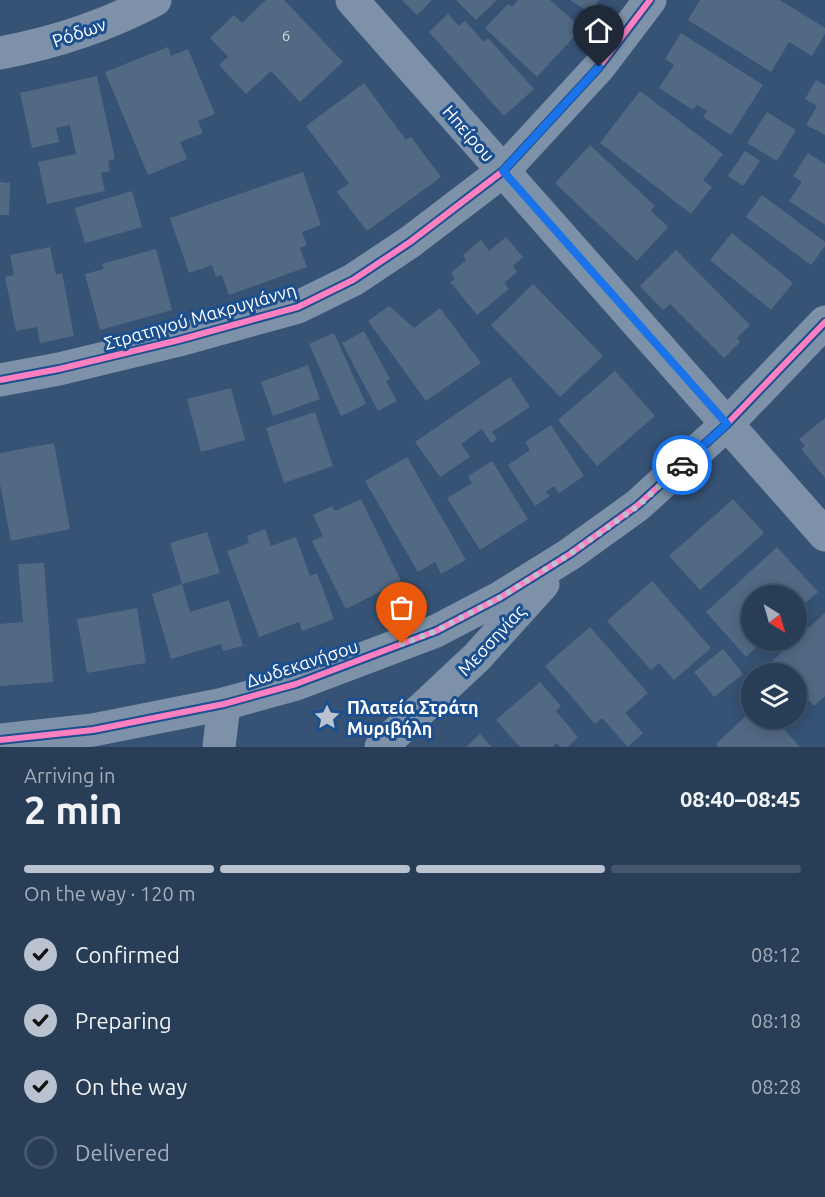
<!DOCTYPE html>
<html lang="en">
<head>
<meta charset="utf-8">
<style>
  :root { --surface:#283e57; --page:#30455d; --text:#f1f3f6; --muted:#a5aeba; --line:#44576d; --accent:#b9c2ce }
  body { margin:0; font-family:Ubuntu,sans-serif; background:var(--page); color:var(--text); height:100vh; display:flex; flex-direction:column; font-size:22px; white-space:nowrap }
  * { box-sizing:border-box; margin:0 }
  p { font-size:20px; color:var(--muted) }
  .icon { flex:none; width:33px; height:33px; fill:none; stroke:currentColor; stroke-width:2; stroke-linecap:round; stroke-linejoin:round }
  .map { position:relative; height:747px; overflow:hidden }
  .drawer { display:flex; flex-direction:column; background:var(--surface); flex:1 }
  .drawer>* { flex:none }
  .needle { width:39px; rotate:143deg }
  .tools { position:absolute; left:741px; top:585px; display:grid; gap:12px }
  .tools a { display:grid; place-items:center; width:66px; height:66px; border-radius:50%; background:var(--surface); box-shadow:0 3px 15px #0003,0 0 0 2px var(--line); font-size:30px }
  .pin { position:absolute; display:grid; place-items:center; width:51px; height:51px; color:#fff; margin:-62px -26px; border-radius:50% 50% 50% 0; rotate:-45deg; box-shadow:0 0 6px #0007 }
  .pin .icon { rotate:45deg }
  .courier { position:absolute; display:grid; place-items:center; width:60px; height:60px; margin:-30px; border:4px solid #1a73e8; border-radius:50%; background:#fff; color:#222; box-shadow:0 2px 8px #0007 }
  .head em { font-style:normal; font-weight:700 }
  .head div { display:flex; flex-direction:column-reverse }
  .head { display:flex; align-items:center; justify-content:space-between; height:102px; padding:0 24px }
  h1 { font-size:39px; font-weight:700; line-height:45px }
  .bar { display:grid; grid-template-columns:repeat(4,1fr); gap:9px 6px; align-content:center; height:72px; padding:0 24px }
  .bar i { height:8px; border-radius:4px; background:var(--line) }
  .bar .on { background:var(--accent) }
  .bar p { grid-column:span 4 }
  ol { padding:0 24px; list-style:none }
  li { display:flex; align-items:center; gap:18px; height:66px }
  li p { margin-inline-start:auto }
  li .icon { padding:6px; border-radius:50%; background:var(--accent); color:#111; stroke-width:4 }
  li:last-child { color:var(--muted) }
  li i { width:33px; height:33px; border:3px solid var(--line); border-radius:50% }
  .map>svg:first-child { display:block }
</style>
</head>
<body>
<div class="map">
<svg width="825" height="747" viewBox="0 0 825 747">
  <rect width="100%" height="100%" fill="#365274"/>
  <g fill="#526984">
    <path d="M266 0H284L343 62 300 102 271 71 246 94 219 65 228 57 210 38 234 15 242 23Z"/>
    <path d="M402 0H432L417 15Z"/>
    <path d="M456 0H497L476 20Z"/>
    <path d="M518 0H550L582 28 537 77 485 28 508 4 512 7Z"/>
    <path d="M570 0H599L590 13Z"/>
    <path d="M700 0H780L825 28V34L812 56 789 42 771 72 688 20Z"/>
    <path d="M448 14 459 26 465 21 484 42 488 38 534 89 504 116 429 32Z"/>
    <path d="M681 33 763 85 731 135 703 117 707 111 697 105 693 110 659 88 674 65 665 59Z"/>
    <path d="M168 47 171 56 188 49 215 114 198 121 203 133 180 142 187 159 148 175 105 72Z"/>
    <path d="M97 76 115 159 108 161 110 171 101 173 105 191 47 204 38 162 76 154 70 125 56 128 59 142 32 148 20 93Z"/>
    <path d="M816 80 825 85V135L806 125 817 106 805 99Z"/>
    <path d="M364 83 406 140 411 137 441 177 367 231 337 192 349 183 306 126Z"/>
    <path d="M640 91 723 154 703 180 712 187 691 214 600 143Z"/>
    <path d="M767 112 796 130 777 161 747 143Z"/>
    <path d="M590 145 655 206 651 211 668 227 637 261 555 183Z"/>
    <path d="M745 151 760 161 743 186 728 176Z"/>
    <path d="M808 153 825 164V225L789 201 802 182 793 176Z"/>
    <path d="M303 172 321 225 302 232 307 245 300 248 307 267 229 295 222 275 216 277 212 265 189 273 170 218Z"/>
    <path d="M0 182 10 183 9 215H0Z"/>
    <path d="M132 191 142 227 85 243 75 208Z"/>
    <path d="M762 195 825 242V246L811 265 746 217Z"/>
    <path d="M732 233 793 283 771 310 710 260Z"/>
    <path d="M506 237 523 257 513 266 517 272 504 283 509 289 477 315 450 282 455 279 451 273 466 260 463 255 481 240 489 251Z"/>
    <path d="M50 247 56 275 62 273 74 336 40 343 37 327 16 331 5 277 14 275 10 255Z"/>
    <path d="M156 249 172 310 100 330 85 274 104 269 102 264Z"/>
    <path d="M676 250 750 325 737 338 740 342 724 358 670 304 663 310 640 286Z"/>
    <path d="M533 284 603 356 560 397 491 325Z"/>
    <path d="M389 306 414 328 440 308 481 363 426 401 368 321Z"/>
    <path d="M364 331 390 379 386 381 397 401 378 411 342 343Z"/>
    <path d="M334 333 366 404 341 416 309 344Z"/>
    <path d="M308 365 320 399 273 416 261 382Z"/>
    <path d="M615 371 655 416 597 466 558 420Z"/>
    <path d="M510 377 530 407 492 432 497 439 491 443 482 429 461 444 470 457 440 477 415 442Z"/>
    <path d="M231 388 245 440 201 452 187 399Z"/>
    <path d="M315 412 333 466 284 483 266 428Z"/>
    <path d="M825 418V478L801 449 805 446 799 439Z"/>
    <path d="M551 425 584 476 559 493 554 486 546 492 550 496 535 506 508 465 530 450 525 442Z"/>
    <path d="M54 443 70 529 11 541 0 484V453Z"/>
    <path d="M407 457 466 560 441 574 435 562 418 572 365 481Z"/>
    <path d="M492 461 528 519 480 550 447 498 472 483 468 476Z"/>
    <path d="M361 499 401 581 346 609 312 541 323 536 313 515 332 506 335 511Z"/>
    <path d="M733 499 764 533 700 590 669 556Z"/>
    <path d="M265 529 271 546 296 537 310 576 317 573 334 619 302 631 299 622 259 637 227 551 249 543 247 536Z"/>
    <path d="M207 532 220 573 182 584 170 543Z"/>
    <path d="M777 547 818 592 796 611V596H752V640H764L746 657 706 612Z"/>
    <path d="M44 563 53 682 0 686V624L23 622 18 564Z"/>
    <path d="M652 581 711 648 674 680 659 663 651 670 607 621Z"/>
    <path d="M182 584 190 612 229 600 243 646 223 651 221 644 171 659 152 594Z"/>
    <path d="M137 608 146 663 87 673 77 619Z"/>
    <path d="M825 613V696L814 706 796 687V674H758Z"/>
    <path d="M590 627 648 693 625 713 643 733 628 747 602 718 595 724 545 666Z"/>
    <path d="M723 649 743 674 714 697 694 672Z"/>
    <path d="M540 682 561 706 556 711 578 737 568 747H560L557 743 552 747H520L496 720Z"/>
    <path d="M752 710V718H774L800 747H718L716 744Z"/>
    <path d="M480 734 492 747H466Z"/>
  </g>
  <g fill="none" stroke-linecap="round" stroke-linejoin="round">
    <g stroke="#7d92a8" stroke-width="33">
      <path d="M352 0 825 535"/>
      <path d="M0 53C54 43 106 26 155 0"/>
      <path d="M0 380 59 369 179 340 298 307 353 280 410 242 503 171 599 67 650 0"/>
      <path d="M0 740 93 730 224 704 296 684 436 631 501 597 570 554 638 505 727 424 825 322"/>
      <path d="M219 747 224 704"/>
      <path d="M381 747 477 657 543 584"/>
    </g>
    <g stroke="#1b4f8f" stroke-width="10">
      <g id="cycleway">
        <path d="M0 380 59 369 179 340 298 307 353 280 410 242 503 171 599 67 650 0"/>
        <path d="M0 740 93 730 224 704 296 684 436 631 501 597 570 554 638 505 727 424 825 322"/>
      </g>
    </g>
    <use href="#cycleway" stroke="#ff80c0" stroke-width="6"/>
  </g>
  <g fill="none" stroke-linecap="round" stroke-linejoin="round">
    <path stroke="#b9c2ce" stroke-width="6" stroke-dasharray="0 10.8" d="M402 644 436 631 501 597 570 554 638 506 682 465"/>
    <path stroke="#1a73e8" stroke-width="8" d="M599 67 503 171 727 424 682 465"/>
  </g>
  <defs>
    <g id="sight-bare" transform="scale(2.07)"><path d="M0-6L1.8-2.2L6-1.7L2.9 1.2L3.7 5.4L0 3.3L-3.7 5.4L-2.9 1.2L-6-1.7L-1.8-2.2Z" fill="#b9c2ce" stroke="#1b4f8f" stroke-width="2.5" paint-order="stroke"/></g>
  </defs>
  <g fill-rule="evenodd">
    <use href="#sight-bare" x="327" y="717"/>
  </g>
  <g text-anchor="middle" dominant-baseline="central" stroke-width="6" stroke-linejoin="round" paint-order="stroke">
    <g font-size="15" fill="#d4dae0">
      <text x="286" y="35">6</text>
    </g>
    <g font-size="18" fill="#fff" stroke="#1b4f8f">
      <text transform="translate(79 32) rotate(-19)">Ρόδων</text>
      <text transform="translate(469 133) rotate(49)">Ηπείρου</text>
      <text transform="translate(200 316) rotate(-16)">Στρατηγού Μακρυγιάννη</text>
      <text transform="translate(491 640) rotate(-47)">Μεσσηνίας</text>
      <text transform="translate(302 663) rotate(-18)">Δωδεκανήσου</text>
    </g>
    <g font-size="18" font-weight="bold" fill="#fff" stroke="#1b4f8f" text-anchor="start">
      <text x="347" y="707">Πλατεία Στράτη<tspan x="347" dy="21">Μυριβήλη</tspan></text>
    </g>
  </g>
</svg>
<div class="tools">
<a><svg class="needle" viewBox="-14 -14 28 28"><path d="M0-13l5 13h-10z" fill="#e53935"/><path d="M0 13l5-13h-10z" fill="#a5aeba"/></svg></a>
<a><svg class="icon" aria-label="layers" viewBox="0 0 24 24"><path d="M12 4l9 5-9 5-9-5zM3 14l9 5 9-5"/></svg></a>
</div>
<div class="pin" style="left:402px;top:644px;background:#ea580c"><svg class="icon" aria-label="bag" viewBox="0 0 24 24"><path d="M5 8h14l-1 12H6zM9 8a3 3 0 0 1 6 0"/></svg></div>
<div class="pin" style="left:599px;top:67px;background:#1f2937"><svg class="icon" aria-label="home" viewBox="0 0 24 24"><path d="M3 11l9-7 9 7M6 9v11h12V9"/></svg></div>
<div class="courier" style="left:682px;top:465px"><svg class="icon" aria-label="car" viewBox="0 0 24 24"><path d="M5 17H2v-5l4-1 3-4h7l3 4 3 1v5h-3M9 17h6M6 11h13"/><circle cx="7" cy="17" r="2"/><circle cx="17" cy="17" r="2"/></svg></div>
</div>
<section class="drawer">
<div class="head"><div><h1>2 min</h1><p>Arriving in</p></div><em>08:40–08:45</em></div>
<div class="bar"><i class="on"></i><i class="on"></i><i class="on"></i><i></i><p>On the way · 120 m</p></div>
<ol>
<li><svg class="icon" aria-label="check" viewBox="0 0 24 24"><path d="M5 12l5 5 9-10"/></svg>Confirmed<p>08:12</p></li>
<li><svg class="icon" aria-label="check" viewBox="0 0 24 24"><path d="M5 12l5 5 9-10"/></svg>Preparing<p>08:18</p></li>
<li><svg class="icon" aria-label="check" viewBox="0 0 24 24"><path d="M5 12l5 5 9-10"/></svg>On the way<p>08:28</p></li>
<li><i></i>Delivered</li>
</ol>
</section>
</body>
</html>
